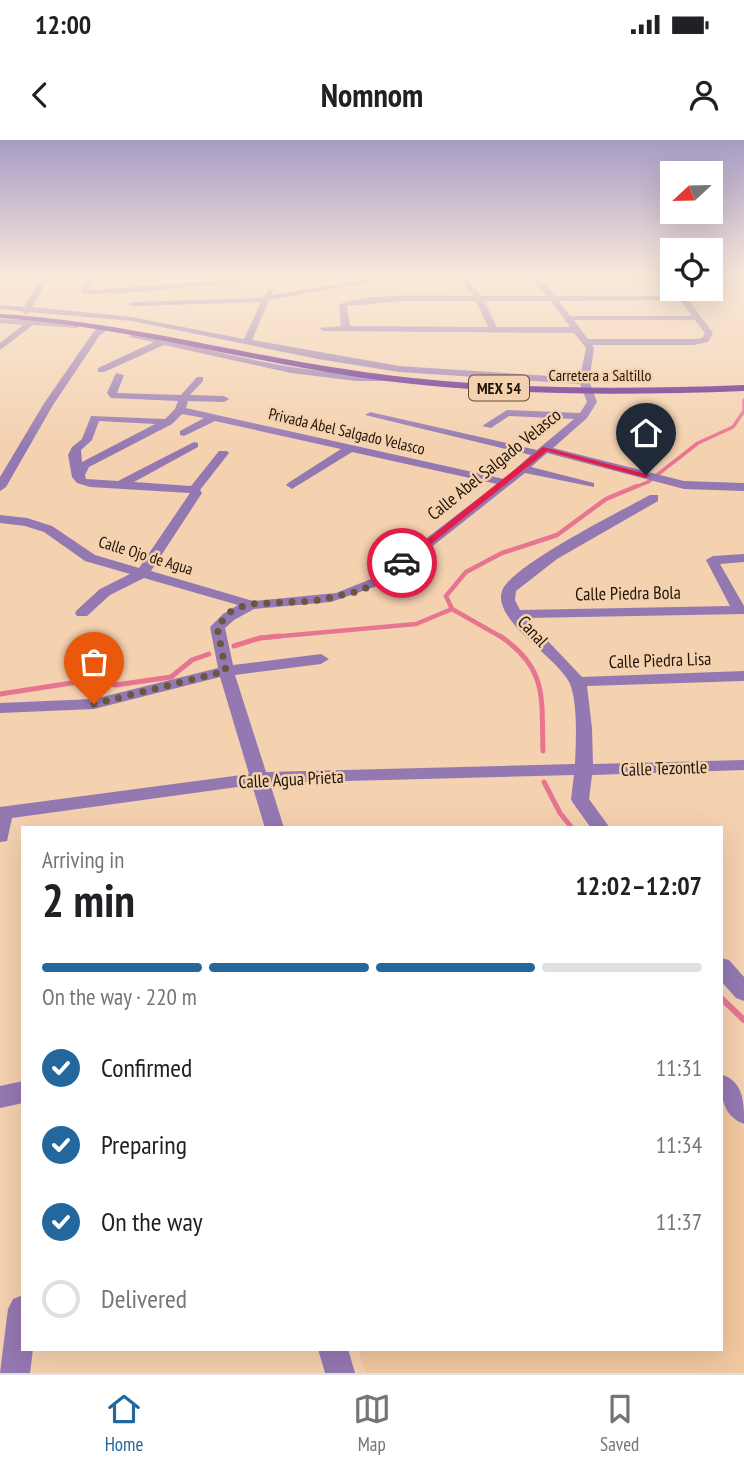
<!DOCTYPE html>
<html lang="en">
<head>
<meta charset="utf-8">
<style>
  :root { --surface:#fff; --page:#f6f6f6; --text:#202124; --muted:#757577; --line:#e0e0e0; --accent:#23679c }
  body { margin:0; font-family:"PT Sans Narrow",sans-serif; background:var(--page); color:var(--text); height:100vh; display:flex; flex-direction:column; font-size:26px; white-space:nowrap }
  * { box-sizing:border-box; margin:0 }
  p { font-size:23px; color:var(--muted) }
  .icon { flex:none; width:38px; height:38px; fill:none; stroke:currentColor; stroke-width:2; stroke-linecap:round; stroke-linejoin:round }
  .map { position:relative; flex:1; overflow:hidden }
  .sheet { position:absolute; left:21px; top:686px; width:702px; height:525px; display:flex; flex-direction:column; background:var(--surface); border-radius:0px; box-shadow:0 7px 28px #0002 }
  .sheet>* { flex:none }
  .needle { width:46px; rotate:248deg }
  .fabs { position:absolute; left:660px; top:21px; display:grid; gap:14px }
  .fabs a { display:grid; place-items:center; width:63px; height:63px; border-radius:0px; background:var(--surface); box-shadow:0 7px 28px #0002; font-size:35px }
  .pin { position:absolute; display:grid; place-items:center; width:60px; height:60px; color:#fff; margin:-72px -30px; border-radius:50% 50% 50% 0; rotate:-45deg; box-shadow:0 0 7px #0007 }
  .pin .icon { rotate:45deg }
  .courier { position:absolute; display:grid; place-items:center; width:70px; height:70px; margin:-35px; border:5px solid #e11d48; border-radius:50%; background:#fff; color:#222; box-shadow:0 2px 9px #0007 }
  .headline em { font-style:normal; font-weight:800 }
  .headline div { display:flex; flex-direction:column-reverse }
  .headline { display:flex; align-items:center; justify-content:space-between; height:119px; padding:0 21px }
  h1 { font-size:46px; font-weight:800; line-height:52px }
  .bar { display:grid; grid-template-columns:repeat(4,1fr); gap:10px 7px; align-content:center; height:84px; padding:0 21px }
  .bar i { height:9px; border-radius:5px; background:var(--line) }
  .bar .current { background:var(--accent) }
  .bar p { grid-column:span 4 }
  ol { padding:0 21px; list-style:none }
  li { display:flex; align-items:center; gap:21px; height:77px }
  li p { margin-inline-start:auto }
  li .icon { padding:7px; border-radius:50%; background:var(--accent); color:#fff; stroke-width:4 }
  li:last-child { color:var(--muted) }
  li i { width:38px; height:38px; border:4px solid var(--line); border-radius:50% }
  .status { display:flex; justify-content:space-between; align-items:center; height:49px; padding:0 35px; background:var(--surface); direction:ltr }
  .status svg { height:19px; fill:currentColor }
  header { display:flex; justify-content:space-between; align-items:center; height:91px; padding:0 21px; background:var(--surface); font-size:32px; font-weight:800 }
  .dock { display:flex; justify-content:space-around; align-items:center; height:98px; border-top:2px solid var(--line); background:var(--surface); font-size:19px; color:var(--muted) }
  .dock a { display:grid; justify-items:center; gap:4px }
  .dock .current { color:var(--accent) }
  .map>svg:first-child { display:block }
</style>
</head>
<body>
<div class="status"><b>12:00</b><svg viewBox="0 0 49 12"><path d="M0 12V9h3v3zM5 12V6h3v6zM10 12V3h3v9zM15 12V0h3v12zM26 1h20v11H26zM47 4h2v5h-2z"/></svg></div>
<header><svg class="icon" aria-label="back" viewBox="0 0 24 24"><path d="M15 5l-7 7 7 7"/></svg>Nomnom<svg class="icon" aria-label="person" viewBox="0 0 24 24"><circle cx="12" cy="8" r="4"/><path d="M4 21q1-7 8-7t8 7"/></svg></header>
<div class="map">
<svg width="744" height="1233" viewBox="0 0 744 1233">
  <rect width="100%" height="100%" fill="#f4d1af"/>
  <path fill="#f1c8a0" d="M721 959 744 988V1233H366L358 1209H721Z"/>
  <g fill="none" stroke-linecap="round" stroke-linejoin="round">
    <path stroke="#e77591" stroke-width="3.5" d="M633 348 648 342 698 303 733 287 744 271V260"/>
    <g stroke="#e77591" stroke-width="4.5">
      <path d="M260 498 416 484 452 469"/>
      <path d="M503 498 452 469 446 456 466 432 502 413 557 395 606 359 637 346"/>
    </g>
    <g stroke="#e77591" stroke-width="5">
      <path d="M500 496C549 529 541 559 543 611"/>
      <path d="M234 506 260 498 280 496"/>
      <path d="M0 554 91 540 116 545 171 537 192 520 209 514"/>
      <path d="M544 642 560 673 572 688"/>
    </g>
    <path stroke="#e77591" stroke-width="6" d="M721 858 744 880"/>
    <g fill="#9478b2" fill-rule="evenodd">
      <path d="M43 136H50L32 167 132 177 244 199 261 162 132 166 128 164 132 162 258 158 263 157 270 148 274 150 271 155 390 136H404L269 160 252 200 399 226 580 238 586 208 574 193 323 191 319 188 341 186 339 165C358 152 445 156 473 156L458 136H465L481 156H547L527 136 672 137V141L541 140 556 156H677L672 149H680L713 193 708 202 694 205H592L594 208 589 241 597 262 587 278 553 308 684 341 744 343V351L684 349 547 313 531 327 594 343V347L525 333 386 443 331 462 254 469 234 480 225 488 233 525 321 514 329 519 321 524 235 535 266 632 575 624C576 602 578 564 570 544 559 518 492 481 502 451 510 426 623 370 650 355H658V361L557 419 516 451 515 460 520 470 730 466 706 420 713 416 744 414V422L720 424 744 466V474L526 478 582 537 744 531V541L587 546 592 588 593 624 744 620V630L592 635 589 659 610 688H591L573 663 571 659 574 635 270 643 284 688H265L252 645 12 678 7 701 0 702V667L249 634 220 537 94 569 0 573V563L94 559 218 528 210 487 223 474 238 465 144 438 110 455 87 476H77L75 473 77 470 100 449 130 434 85 421 44 392 25 386 0 383V375L27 378 52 386 95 415 139 428 190 353 90 347 77 343 72 337 68 315 72 307 82 299 91 276 165 279 175 269 178 261 111 258 107 253 116 233 124 235 117 253 181 255 197 237H203V241L190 255 224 256 229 259 224 262 188 261 186 268 504 339 531 315 365 275 370 272 537 310 574 279 509 276 491 288 482 286 507 270 580 273 587 262 580 244 399 232 318 219 132 181 29 172 25 174 21 171 0 169V165L24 167ZM680 160 692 176H570L559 161ZM403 161H476L488 187 350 186 347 166ZM484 161H551L570 187H497ZM574 180H695L705 193 702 198 694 199H588ZM182 274 204 278 180 291V295L184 296 215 281 341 309 288 343 286 345 292 349 352 312 497 344 376 437 336 453 253 461 151 431 202 353 200 350 229 313 227 311H219L191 346 134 342 198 307V303L194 302 118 341 86 339 85 335 89 327 172 284ZM99 281 155 284 82 322 81 310 92 300Z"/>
      <path d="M87 136H113L93 139 90 150 293 136 142 152 85 154 81 152Z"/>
      <rect x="710" y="137" width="34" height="4"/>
      <path d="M0 179 77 182 81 185 77 188 33 185 0 210V203L23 185 0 183Z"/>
      <path d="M101 187 108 189 100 195 53 265 6 347 0 351V337L43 265 94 191Z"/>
      <path d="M132 192C200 207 269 227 340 233 354 235 381 230 393 238L388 241H356L291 233 164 205 104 232H98V228L154 202 129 197Z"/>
      <path d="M721 818 729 820 744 837V861L736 858 721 841Z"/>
      <path d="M721 934C744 942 744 962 744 984 721 975 721 955 721 934Z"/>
      <path d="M23 941V963L0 968V946Z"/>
      <path d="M23 1155V1209H33L30 1233H0L8 1169 13 1159Z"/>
      <path d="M318 1209H348L355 1233H325Z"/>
    </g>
    <path fill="#5c1b8b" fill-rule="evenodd" d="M0 174C119 181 234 213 351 230 482 250 613 250 744 245V251C613 256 481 256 351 236 234 218 119 186 0 178Z"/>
  </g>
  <linearGradient id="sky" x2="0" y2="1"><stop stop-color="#a79bc5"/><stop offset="0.44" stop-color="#faeadb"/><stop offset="1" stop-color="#faeadb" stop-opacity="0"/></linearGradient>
  <rect width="744" height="308" fill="url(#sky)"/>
  <path fill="#e11d48" d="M543 307 650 335 646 338 547 311 405 425H399V422Z"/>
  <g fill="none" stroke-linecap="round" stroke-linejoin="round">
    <path stroke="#6a5642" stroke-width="7" stroke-dasharray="0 12.6" d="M94 564 226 531 217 487 230 472 248 464 314 461 360 451 381 440 402 423"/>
  </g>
  <g text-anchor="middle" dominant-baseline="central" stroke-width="5" stroke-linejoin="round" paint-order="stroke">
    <g font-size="16" fill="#201407" stroke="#f4d1af">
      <text x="600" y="235">Carretera a Saltillo</text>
      <text transform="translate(347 291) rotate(13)">Privada Abel Salgado Velasco</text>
      <text transform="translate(146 415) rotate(17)">Calle Ojo de Agua</text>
    </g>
    <rect fill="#f4d1af" stroke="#604d39" stroke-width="2" x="469" y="235.5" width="60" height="25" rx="5"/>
    <g font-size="16" font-weight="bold" fill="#201407">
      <text x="499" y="248">MEX 54</text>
    </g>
    <g font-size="18" fill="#201407" stroke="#f4d1af">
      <text transform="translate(494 324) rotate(-39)">Calle Abel Salgado Velasco</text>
      <text transform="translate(628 453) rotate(-1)">Calle Piedra Bola</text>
      <text transform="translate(533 491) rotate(47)">Canal</text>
      <text transform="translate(660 520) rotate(-2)">Calle Piedra Lisa</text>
      <text transform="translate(664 628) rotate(-2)">Calle Tezontle</text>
      <text transform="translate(291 639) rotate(-3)">Calle Agua Prieta</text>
    </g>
  </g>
</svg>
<div class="fabs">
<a><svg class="needle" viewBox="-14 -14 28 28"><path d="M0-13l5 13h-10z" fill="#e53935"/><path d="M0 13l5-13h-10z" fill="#757577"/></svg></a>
<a><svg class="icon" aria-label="locate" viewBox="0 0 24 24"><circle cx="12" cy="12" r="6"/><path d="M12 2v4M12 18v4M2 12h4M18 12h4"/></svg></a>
</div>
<div class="pin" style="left:94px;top:564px;background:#ea580c"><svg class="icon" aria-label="bag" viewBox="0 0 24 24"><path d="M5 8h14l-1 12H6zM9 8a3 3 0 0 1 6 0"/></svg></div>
<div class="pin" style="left:646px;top:335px;background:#1f2937"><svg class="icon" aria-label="home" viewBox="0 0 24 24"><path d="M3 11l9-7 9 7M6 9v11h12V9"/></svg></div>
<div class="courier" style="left:402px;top:423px"><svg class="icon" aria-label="car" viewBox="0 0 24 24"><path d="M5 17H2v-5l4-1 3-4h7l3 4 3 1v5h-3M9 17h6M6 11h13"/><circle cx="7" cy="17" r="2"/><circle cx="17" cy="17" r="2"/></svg></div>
<section class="sheet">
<div class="headline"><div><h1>2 min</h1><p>Arriving in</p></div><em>12:02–12:07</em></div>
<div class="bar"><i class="current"></i><i class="current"></i><i class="current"></i><i></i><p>On the way · 220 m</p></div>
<ol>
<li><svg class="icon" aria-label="check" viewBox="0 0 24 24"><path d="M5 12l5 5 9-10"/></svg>Confirmed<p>11:31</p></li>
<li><svg class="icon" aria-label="check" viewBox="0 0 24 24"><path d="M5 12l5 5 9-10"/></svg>Preparing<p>11:34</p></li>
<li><svg class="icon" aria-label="check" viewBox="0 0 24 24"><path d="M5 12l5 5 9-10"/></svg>On the way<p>11:37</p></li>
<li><i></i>Delivered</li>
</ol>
</section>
</div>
<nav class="dock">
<a class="current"><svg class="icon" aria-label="home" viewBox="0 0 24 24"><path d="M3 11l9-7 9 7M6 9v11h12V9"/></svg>Home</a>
<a><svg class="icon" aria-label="map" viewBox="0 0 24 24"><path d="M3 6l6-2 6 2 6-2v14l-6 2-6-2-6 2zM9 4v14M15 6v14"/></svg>Map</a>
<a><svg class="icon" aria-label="saved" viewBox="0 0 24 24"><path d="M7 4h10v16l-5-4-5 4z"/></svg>Saved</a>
</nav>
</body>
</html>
